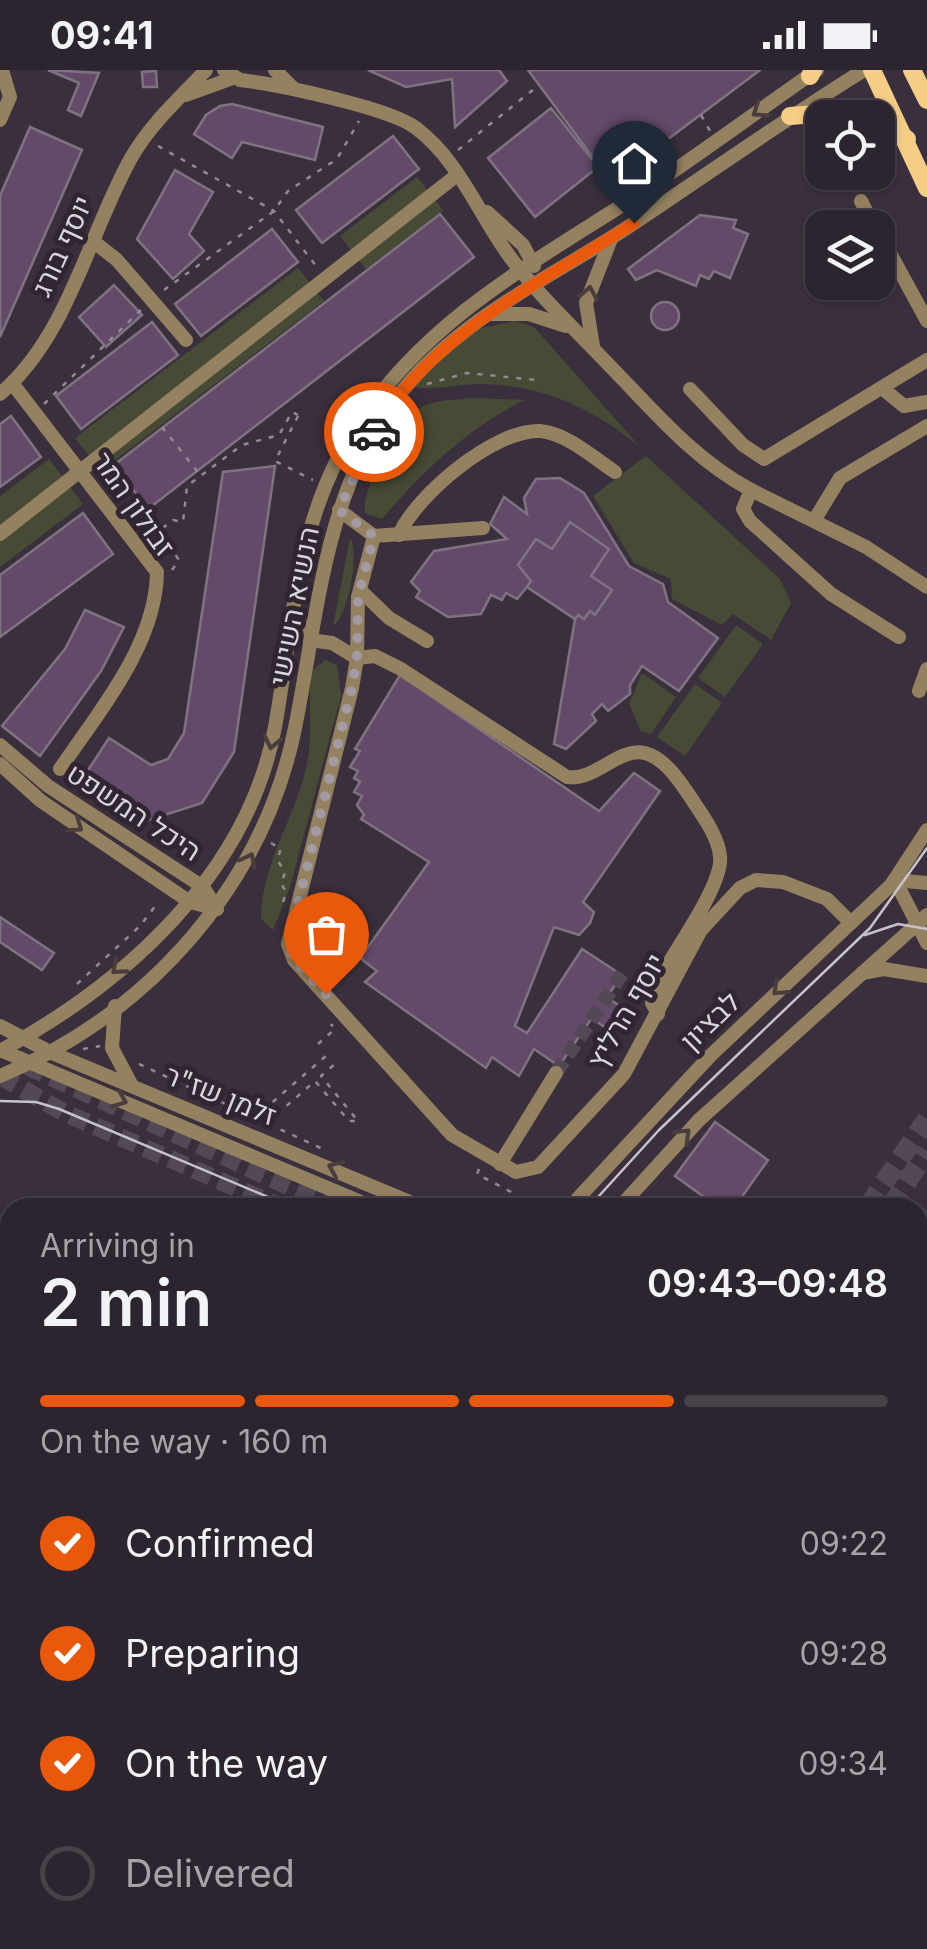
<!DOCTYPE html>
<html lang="en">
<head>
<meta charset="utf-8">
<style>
  :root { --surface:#2c242e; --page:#38303a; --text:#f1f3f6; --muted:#a6a4aa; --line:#48414a; --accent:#ea580c }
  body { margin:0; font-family:Inter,Heebo,sans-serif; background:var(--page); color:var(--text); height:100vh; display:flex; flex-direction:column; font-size:38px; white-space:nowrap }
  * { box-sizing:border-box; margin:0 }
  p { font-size:32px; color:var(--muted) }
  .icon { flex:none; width:55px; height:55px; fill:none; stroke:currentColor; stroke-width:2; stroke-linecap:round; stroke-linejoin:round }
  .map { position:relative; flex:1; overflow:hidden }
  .side { position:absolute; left:0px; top:1128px; width:928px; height:752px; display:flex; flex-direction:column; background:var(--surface); border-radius:30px 30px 0 0; box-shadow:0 2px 8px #0004,0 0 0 2px var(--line) }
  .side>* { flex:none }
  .buttons { position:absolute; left:805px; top:30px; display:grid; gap:20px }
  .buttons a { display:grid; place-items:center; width:90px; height:90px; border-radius:20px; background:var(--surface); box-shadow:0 2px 8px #0004,0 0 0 2px var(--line); font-size:50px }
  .pin { position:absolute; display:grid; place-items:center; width:85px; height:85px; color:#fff; margin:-102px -42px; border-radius:50% 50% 50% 0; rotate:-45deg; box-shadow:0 0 10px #0007 }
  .pin .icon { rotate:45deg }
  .courier { position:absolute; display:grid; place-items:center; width:100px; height:100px; margin:-50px; border:8px solid #ea580c; border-radius:50%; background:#fff; color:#222; box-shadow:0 2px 12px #0007 }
  .summary em { font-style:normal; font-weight:600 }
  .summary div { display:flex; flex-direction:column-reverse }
  .summary { display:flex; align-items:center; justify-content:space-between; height:170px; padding:0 40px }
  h1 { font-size:65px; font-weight:600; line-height:75px }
  .bar { display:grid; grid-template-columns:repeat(4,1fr); gap:15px 10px; align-content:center; height:120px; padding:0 40px }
  .bar i { height:12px; border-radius:8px; background:var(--line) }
  .bar .selected { background:var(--accent) }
  .bar p { grid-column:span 4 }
  ol { padding:0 40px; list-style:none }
  li { display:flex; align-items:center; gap:30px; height:110px }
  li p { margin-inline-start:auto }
  li .icon { padding:10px; border-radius:50%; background:var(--accent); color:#fff; stroke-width:4 }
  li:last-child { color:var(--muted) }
  li i { width:55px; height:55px; border:5px solid var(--line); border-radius:50% }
  .status { display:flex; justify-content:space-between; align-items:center; height:70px; padding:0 50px; background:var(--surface); direction:ltr }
  .status svg { height:28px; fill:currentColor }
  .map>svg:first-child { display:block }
</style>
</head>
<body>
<div class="status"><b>09:41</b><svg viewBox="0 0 49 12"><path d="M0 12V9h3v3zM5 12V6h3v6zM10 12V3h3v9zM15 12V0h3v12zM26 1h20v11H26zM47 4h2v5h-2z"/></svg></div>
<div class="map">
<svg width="927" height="1879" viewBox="0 0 927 1879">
  <rect width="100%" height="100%" fill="#3a303d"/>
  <g fill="#474b35">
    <path d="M417 107 443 140 366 199 340 166Z"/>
    <path d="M298 198 324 231 101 401 75 368Z"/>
    <path d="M515 251 534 257 640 377C593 338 539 313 476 314 454 315 435 320 413 317L473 260Z"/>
    <path d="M473 328 524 330C466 360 424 400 382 449L365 443C361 418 397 355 419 339 433 329 457 330 473 328Z"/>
    <path d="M646 386 780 509 791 533 771 570 733 544 722 555 672 529 671 509 634 493 593 426Z"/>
    <path d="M49 389 83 434 0 497V426Z"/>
    <path d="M350 468C360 483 348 546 333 556Z"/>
    <path d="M736 555 763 574 725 627 698 608Z"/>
    <path d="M326 590 337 595 341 626 290 817 273 860 261 849C262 791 295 750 307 694 313 663 308 632 311 601Z"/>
    <path d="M642 603 676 627 651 664 641 661 629 634Z"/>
    <path d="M695 614 722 633 685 686 657 667Z"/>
  </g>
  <g fill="#634a69" stroke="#7f7381" stroke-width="2.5">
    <path d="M48 0 99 3 81 46 68 40 79 13Z"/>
    <path d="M368 0H499L507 11 455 57 452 9 406 17Z"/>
    <path d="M528 0H760L611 112Z"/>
    <path d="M156 1 157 17H143L142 2Z"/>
    <path d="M232 34 323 57 315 90 242 72 232 88 194 64 206 45 220 36Z"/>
    <path d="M551 38 598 97 535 147 488 88Z"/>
    <path d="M30 57 82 80 0 267V126Z"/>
    <path d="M393 66 419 99 322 173 296 140Z"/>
    <path d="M175 100 213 122 189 164 204 181 173 209 137 169Z"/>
    <path d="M440 144 474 187 148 439 114 395Z"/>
    <path d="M700 145 736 150 733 158 748 164 730 208 714 201 709 209 700 205 696 216 657 200 636 210 628 199Z"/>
    <path d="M272 159 298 192 201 266 175 234Z"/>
    <path d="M114 215 142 245 106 277 79 247Z"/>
    <circle cx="665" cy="246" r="14"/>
    <path d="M152 252 178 285 81 359 56 326Z"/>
    <path d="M11 346 41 387 0 417V354Z"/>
    <path d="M275 396 234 682 202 733 143 752 81 711 109 668 151 695 168 689 184 663 223 402Z"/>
    <path d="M560 408 584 423 629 496 663 514 668 532 718 568 679 621 642 596 630 615V624L608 641 602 634 592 644 596 651 566 679 554 674 575 549 527 517 517 529 506 523 502 530 491 525 481 544 448 547 416 527 420 521 411 512 434 481 507 469 490 454 504 427 527 444 524 428 536 409Z"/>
    <path d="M83 443 113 484 0 567V505Z"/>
    <path d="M570 452 609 479 591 506 612 520 595 545 590 541 584 549 578 545 575 549 527 517 531 511 518 495 536 469 552 479Z"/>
    <path d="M85 540 124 557 101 601 40 686 2 656 65 579Z"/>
    <path d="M400 605 599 741 634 703 660 721 583 832 594 842 590 853 579 865 554 857 515 956 527 963 582 879 622 905 607 927 625 940 610 961 592 948 559 996 534 979 519 1006 492 987 486 998 365 912 377 901 360 888 429 792 361 749 364 745 357 735 362 726 354 722 360 712 354 708 358 701 350 697 360 681 355 679Z"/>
    <path d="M0 847 54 883 42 900 0 872Z"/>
    <path d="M715 1052 768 1090 734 1138H719L675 1106Z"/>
    <path d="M0 1172 10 1175V1221L0 1219Z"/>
    <path d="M0 1263 10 1266 4 1290 0 1289Z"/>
    <path d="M10 1295V1453L0 1449V1300Z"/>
    <path d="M927 1471 926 1516 927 1550 918 1546V1479Z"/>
    <path d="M0 1551 10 1555V1582L3 1580 0 1588Z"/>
    <path d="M918 1619 927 1630V1708L918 1716Z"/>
    <path d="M10 1637V1667L2 1664Z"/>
    <path d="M0 1700 10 1709V1764L0 1761Z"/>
    <path d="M918 1846 927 1867 905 1879H884L879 1870H918Z"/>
    <path d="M609 1870H617L636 1879H605Z"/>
    <path d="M648 1870H680L676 1879H644Z"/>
    <path d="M764 1870H779L784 1879H760L757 1874Z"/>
  </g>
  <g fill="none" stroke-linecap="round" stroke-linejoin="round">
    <path stroke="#524955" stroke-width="14" stroke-dasharray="14 7" stroke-linecap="butt" d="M556 1003 624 901"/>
    <g stroke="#524955" stroke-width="18" stroke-dasharray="18 9" stroke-linecap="butt">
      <path d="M27 996 336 1138"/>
      <path d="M0 1006 63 1042 282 1138"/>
    </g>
    <g stroke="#524955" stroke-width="20" stroke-dasharray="20 10" stroke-linecap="butt">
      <path d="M867 1138 927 1049"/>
      <path d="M890 1138 927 1081"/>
      <path d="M918 1157 927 1140"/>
      <path d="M918 1206 927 1193"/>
      <path d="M718 1870V1879"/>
      <path d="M776 1870 777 1879"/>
    </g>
    <g stroke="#928a94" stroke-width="2.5" stroke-dasharray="5 8" stroke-linecap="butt">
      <path d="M701 45 710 61"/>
      <path d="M158 76 274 141 316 196"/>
      <path d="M458 80 539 15"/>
      <path d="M164 220 274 141 288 121 337 89 359 51"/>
      <path d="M427 314 467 303 537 310"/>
      <path d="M44 334 143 238"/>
      <path d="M298 346 275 391 313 410"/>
      <path d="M162 357 201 406"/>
      <path d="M172 500 179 490 159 461 173 450 183 452 187 416 242 375 279 365 292 342 298 345"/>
      <path d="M271 773 281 779 277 789 285 803 281 813 286 822 283 833"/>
      <path d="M77 914 140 856 159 831"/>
      <path d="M318 974 335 959 331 954"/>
      <path d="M83 979 100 976"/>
      <path d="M139 994 327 1081"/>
      <path d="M253 1049 327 985"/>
      <path d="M267 1053 315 1011 349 1051H358L321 1006 335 994"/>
      <path d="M479 1099 477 1104 515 1124 508 1138"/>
      <path d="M434 1129 456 1138"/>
      <path d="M918 1392 927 1381"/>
      <path d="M918 1457 927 1443"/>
      <path d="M918 1795 921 1813"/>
    </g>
    <g stroke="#948160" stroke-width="14">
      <path d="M224 0 240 10C276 14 390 38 416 58 459 90 479 145 510 187 540 227 575 259 608 294 653 340 694 390 751 420L743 439 750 451 831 524 899 567"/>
      <path d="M275 0 294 19"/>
      <path d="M186 25 233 8"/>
      <path d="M0 50 10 27 2 0"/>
      <path d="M861 131 875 158"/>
      <path d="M487 142 523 175 534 196"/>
      <path d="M878 161 927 251"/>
      <path d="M93 171 117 190 186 270"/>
      <path d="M490 244H529L566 256"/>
      <path d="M593 276 586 233 611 169"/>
      <path d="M12 313 157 502C156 575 99 641 60 699"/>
      <path d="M882 318 904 336 927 332"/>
      <path d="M690 319 743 375 764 389 927 290"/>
      <path d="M0 324C68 267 89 163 131 88 151 53 179 29 206 0"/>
      <path d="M751 420 866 477 927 517"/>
      <path d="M339 440 374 466 483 458"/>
      <path d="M815 449 840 408 927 356"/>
      <path d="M0 464 457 105"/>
      <path d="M399 465C416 425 495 359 540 361 566 363 594 388 615 402"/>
      <path d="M374 466 358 527 357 588 352 618 288 874 294 890 452 1065 516 1102 538 1097 624 1004 701 860 740 818 756 810 783 812 827 829 851 853"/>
      <path d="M360 520 389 548 427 571"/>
      <path d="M292 541 310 570 332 573 357 588"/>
      <path d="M357 588 375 586 401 599 567 707C596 711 618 677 645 683 664 688 679 710 689 725 700 742 718 765 720 786 724 815 670 887 656 915L652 933 658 944"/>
      <path d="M919 621 927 599"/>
      <path d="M0 675 48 716 203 817 217 839"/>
      <path d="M0 694 41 731 190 832 217 839"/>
      <path d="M895 810 927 873"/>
      <path d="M895 810 927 813"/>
      <path d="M862 903 884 899 927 906"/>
      <path d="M115 936 112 978 131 1014"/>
      <path d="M0 956 52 983 424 1138"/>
      <path d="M0 980 375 1138"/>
      <path d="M0 981C126 913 248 803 275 657 294 551 296 446 358 354 426 252 524 198 624 134 690 92 753 44 817 0"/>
      <path d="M0 1006C148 944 263 816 295 658 317 550 323 436 387 341 444 257 541 213 625 159 705 106 782 51 864 0"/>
      <path d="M500 1094 556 1003"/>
      <path d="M569 1138 711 985 891 815 927 760"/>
      <path d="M619 1138 699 1050 927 845"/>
      <path d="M0 1249 10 1251"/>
      <path d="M0 1469 10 1472"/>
      <path d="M918 1572 927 1567"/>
      <path d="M0 1604 10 1607"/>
      <path d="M0 1821 10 1823"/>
      <path d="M924 1829 927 1836"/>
      <path d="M0 1842 10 1844"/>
      <path d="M0 1860 10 1862"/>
      <path d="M41 1870 68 1879"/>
      <path d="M88 1870 106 1879"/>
      <path d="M132 1870 150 1879"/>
      <path d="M299 1870 303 1879"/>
      <path d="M521 1870 524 1879"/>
      <path d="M544 1870 546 1879"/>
      <path d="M753 1870 754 1879"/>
      <path d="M405 1879 428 1870"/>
      <path d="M491 1879 509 1870"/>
      <path d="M733 1879V1870"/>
    </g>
    <g stroke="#f5cd87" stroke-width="18">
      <path d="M872 0 927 118"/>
      <path d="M912 0 927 30"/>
      <path d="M810 6 813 0"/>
      <path d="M790 46 829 43 861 48"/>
      <path d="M878 54 907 69"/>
      <path d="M918 1323 927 1316"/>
      <path d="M918 1359 927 1351"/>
      <path d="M805 1870 810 1879"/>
      <path d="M857 1870 862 1879"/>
    </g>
    <g stroke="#c8c2cb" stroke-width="2.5">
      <path d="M865 865 898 854 927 859"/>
      <path d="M0 1031 36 1032 59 1039 294 1138"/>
      <path d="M588 1138 659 1060 870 858 927 778"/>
      <path d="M0 1154 10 1156"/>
      <path d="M918 1425 927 1411"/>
    </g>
  </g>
  <defs><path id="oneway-chevron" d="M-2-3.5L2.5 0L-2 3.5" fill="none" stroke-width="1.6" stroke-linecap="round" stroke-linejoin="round" transform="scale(2.5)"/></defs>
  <g stroke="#493d3e">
    <use href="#oneway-chevron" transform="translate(759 41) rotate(145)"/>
    <use href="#oneway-chevron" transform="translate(589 223) rotate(-79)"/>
    <use href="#oneway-chevron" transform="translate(272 672) rotate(102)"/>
    <use href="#oneway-chevron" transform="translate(76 756) rotate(35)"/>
    <use href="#oneway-chevron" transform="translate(249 790) rotate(-63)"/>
    <use href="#oneway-chevron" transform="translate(118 898) rotate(139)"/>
    <use href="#oneway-chevron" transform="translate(779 919) rotate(137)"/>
    <use href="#oneway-chevron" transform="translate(120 1030) rotate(22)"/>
    <use href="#oneway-chevron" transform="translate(684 1065) rotate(-45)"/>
    <use href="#oneway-chevron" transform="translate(335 1098) rotate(-157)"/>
  </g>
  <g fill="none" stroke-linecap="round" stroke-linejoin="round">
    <path stroke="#a29ba4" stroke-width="10" stroke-dasharray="0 18" d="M326 924 294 890 288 874 352 618 357 588 358 527 374 466 339 440 374 362"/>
    <path stroke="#ea580c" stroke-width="12" d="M374 362C431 263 541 213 634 153"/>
  </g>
  <g text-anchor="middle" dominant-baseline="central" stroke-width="10" stroke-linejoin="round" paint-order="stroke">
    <g font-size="28" fill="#dad4dc" stroke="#302632">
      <text transform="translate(62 176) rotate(-65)">יוסף בורג</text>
      <text transform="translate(134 434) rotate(55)">זבולון המר</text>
      <text transform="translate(294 536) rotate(-79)">הנשיא השישי</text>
      <text transform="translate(134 742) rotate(33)">היכל המשפט</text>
      <text transform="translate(626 941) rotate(-60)">יוסף הרליץ</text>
      <text transform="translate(710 951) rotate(-44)">לבציון</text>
      <text transform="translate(221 1025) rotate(22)">זלמן שז"ר</text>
    </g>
  </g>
</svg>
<div class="buttons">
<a><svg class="icon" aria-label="locate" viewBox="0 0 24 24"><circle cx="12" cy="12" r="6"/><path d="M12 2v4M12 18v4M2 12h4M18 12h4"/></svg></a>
<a><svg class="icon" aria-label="layers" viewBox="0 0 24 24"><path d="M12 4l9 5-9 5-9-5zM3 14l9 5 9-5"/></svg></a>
</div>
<div class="pin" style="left:326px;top:924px;background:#ea580c"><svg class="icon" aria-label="bag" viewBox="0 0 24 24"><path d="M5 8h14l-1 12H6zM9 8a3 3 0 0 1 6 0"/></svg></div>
<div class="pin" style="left:634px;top:153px;background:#1f2937"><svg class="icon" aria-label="home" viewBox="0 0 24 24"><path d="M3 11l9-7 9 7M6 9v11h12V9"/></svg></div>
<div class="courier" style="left:374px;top:362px"><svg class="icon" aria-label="car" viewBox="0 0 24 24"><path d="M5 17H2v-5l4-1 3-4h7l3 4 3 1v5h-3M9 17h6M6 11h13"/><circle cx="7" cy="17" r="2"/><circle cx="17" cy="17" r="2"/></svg></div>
<section class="side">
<div class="summary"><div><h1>2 min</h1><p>Arriving in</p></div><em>09:43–09:48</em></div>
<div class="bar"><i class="selected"></i><i class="selected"></i><i class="selected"></i><i></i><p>On the way · 160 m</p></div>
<ol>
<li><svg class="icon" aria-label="check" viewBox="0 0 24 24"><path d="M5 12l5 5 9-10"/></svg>Confirmed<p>09:22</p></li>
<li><svg class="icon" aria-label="check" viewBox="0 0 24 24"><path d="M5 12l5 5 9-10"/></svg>Preparing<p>09:28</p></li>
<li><svg class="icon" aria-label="check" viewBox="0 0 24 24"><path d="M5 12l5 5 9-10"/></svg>On the way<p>09:34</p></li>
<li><i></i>Delivered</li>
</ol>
</section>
</div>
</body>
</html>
